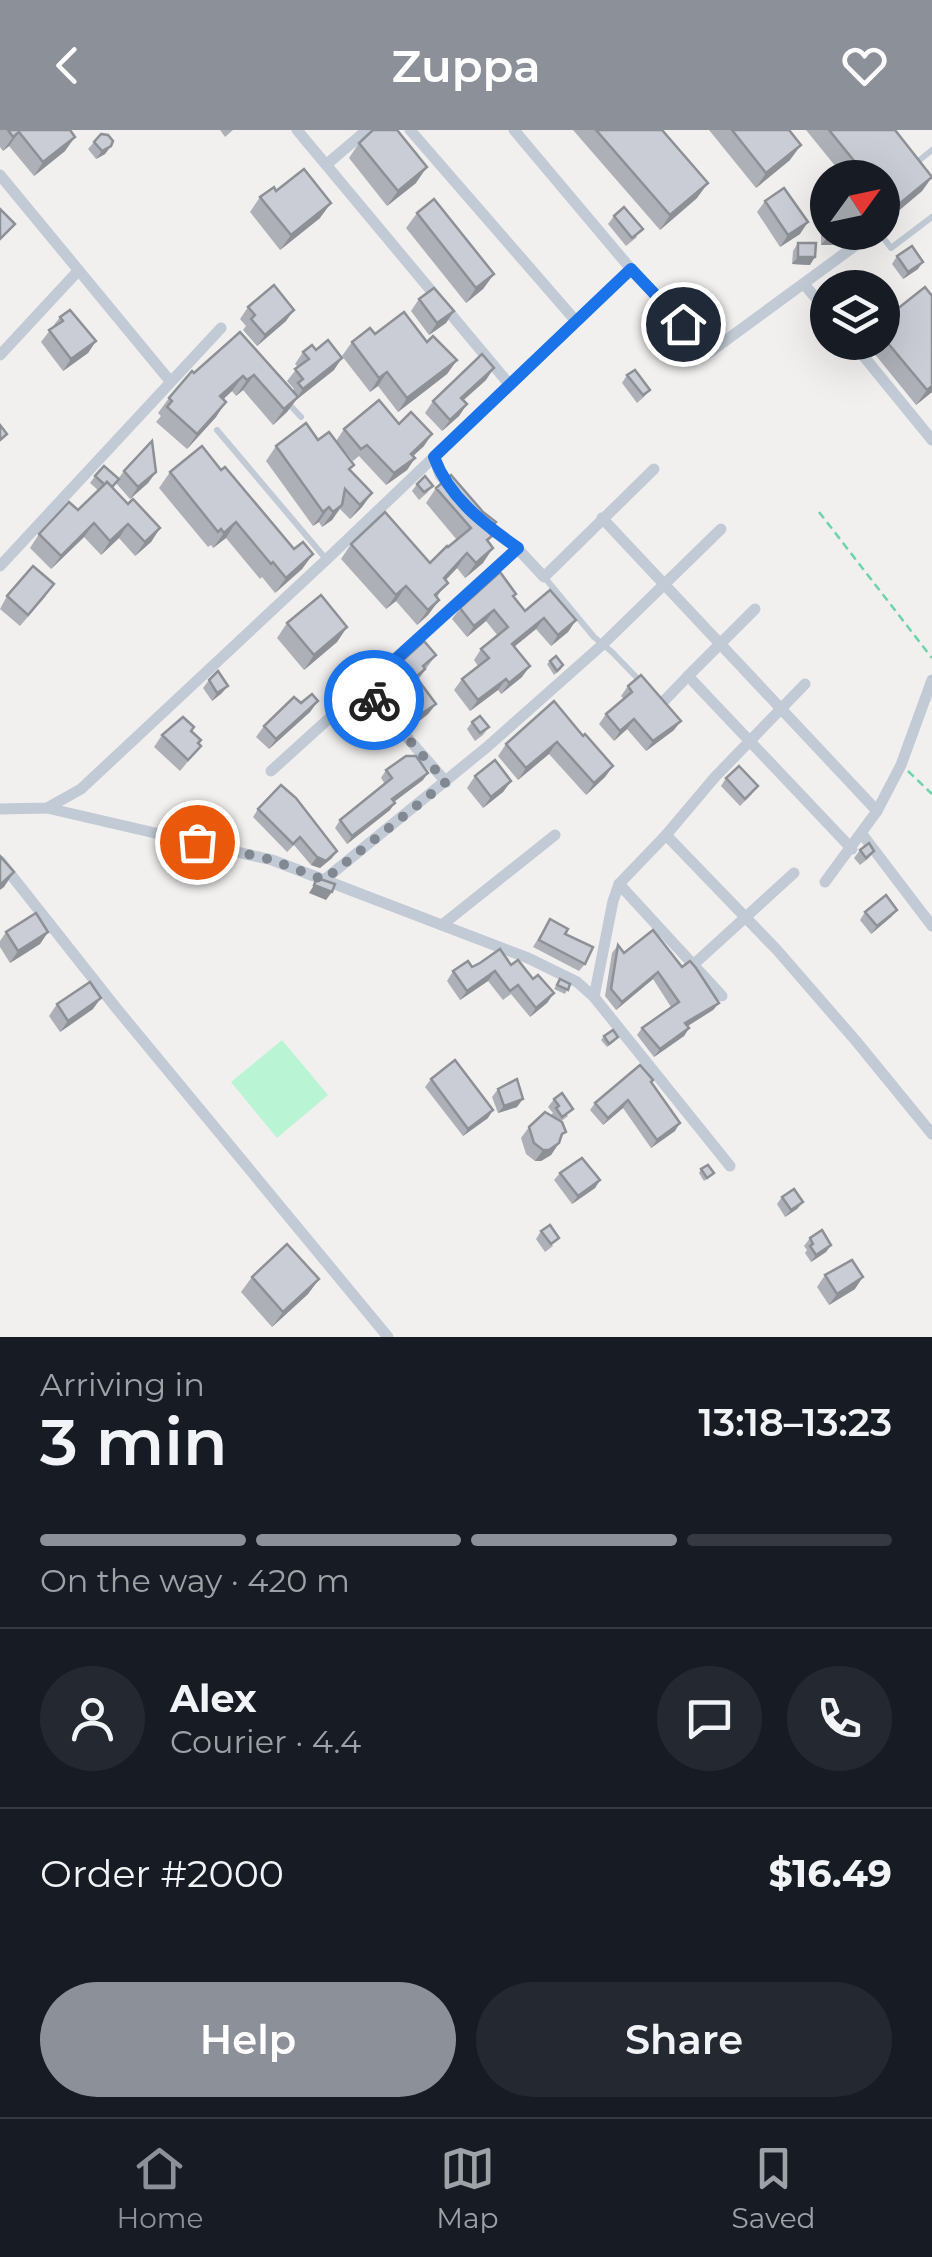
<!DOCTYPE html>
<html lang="en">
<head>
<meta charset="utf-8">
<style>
  :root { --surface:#171b24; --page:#242831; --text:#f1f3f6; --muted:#9ea1a6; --line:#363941; --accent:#8c9099 }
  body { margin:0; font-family:Montserrat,sans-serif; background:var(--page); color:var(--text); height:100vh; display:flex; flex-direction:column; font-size:38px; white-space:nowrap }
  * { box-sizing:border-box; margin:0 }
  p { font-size:32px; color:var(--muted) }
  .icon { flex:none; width:55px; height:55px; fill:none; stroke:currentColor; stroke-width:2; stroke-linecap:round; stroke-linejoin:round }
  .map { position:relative; height:1207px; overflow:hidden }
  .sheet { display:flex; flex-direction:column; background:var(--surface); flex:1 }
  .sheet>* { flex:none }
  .needle { width:65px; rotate:57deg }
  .tools { position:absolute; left:810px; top:30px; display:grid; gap:20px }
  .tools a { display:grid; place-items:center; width:90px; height:90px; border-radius:50%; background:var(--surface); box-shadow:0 10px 40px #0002; font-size:50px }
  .pin { position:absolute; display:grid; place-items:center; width:85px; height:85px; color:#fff; margin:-42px; border:5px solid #fff; border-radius:50%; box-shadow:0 2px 10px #0007 }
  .courier { position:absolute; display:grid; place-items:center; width:100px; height:100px; margin:-50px; border:8px solid #1a73e8; border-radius:50%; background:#fff; color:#222; box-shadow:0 2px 12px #0007 }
  .headline em { font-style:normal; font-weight:600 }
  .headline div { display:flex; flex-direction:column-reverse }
  .headline { display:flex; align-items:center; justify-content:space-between; height:170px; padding:0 40px }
  h1 { font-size:65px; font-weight:600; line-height:75px }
  .bar { display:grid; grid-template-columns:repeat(4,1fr); gap:15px 10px; align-content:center; height:120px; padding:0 40px }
  .bar i { height:12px; border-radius:8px; background:var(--line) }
  .bar .selected { background:var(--accent) }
  .bar p { grid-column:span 4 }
  .line { display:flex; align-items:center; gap:25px; padding:0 40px; border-top:2px solid var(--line) }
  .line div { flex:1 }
  .round { display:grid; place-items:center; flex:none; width:105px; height:105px; border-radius:52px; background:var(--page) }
  .action { display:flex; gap:20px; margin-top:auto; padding:20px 40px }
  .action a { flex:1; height:115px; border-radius:60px; background:var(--accent); color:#fff; font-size:40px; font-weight:600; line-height:115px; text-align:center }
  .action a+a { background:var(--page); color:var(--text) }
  header { display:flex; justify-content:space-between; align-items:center; height:130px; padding:0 40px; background:var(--accent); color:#fff; font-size:45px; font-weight:600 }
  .tabs { display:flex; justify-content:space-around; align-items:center; height:140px; border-top:2px solid var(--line); background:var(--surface); font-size:28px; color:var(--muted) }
  .tabs a { display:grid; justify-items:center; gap:5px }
  .tabs .selected { color:var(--accent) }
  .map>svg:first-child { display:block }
</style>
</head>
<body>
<header><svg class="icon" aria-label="back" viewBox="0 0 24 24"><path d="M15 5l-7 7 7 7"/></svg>Zuppa<svg class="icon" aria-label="heart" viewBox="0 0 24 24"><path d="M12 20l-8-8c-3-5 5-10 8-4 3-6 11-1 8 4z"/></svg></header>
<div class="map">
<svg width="932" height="1207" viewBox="0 0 932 1207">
  <rect width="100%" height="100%" fill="#f2efef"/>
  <path fill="#b9f4d4" d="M282 910 328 965 277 1008 231 952Z"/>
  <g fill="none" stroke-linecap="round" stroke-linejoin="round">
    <g stroke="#6dd5aa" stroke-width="2.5" stroke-dasharray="8 5" stroke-linecap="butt">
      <path d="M819 382 932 528"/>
      <path d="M908 641 932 664"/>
    </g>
    <g stroke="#c1cad5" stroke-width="6">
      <path d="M919 36 916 33 932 20"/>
      <path d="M879 102 891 118 932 87"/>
      <path d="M289 274 301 287"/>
      <path d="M217 300 326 429"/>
      <path d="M545 448 594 507 612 522 641 552"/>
    </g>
    <g stroke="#c1cad5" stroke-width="11">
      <path d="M297 0 509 254"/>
      <path d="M410 0 575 190"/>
      <path d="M514 0 631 139 710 222 867 107"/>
      <path d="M327 34 367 0"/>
      <path d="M0 45 170 251"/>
      <path d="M804 154 828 183"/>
      <path d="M852 212 932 310"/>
      <path d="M0 225 78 141"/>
      <path d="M434 327 440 345 454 362"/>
      <path d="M602 388 877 681"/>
      <path d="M480 391 517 418 544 447 654 339"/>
      <path d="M0 436 221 198"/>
      <path d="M688 546 755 479"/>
      <path d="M364 558 446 652"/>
      <path d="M661 574 688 546 852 719"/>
      <path d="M271 641 517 418"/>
      <path d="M47 678 272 730 528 828 577 852 594 867 730 1036"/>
      <path d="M0 679 47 678 81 659 326 430 631 139"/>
      <path d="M862 704 932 796"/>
      <path d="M666 705 777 820 856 911 932 1004"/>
      <path d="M0 731 117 879 388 1207"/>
      <path d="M324 750 487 617 602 515 721 399"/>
      <path d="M825 752 877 681 901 635 932 550"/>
      <path d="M619 754 722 866"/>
      <path d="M442 795 555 705"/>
      <path d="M693 835 794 743"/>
      <path d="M594 867 613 771 619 754 666 705 715 647 805 554"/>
    </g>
  </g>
  <g fill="#aeb0b7">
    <path d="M0 0H70L65 21 34 46 9 16 3 21 0 17Z"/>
    <path d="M220 0H233L225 7Z"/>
    <path d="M573 0H662L697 68 660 100Z"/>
    <path d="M709 0H789L790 30 756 58Z"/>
    <path d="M806 0H895L932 47 922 61 883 94 882 48H845Z"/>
    <path d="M94 12 111 16 105 24 96 29 88 19Z"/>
    <path d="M359 13 416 53 387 76 349 28Z"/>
    <path d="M276 61 320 88 280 120 250 82 260 67Z"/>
    <path d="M765 71 800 104 780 117 757 82Z"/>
    <path d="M417 83 494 144 483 159 466 173 406 98Z"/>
    <path d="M614 86 637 107 626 116 608 94Z"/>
    <path d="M826 90 841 107 836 115H821V97Z"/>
    <path d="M798 113 810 135 792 134 793 121Z"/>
    <path d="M897 126 918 139 903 149 892 134Z"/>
    <path d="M932 166V262L916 275 865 212H882V191Z"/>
    <path d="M419 169 454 181 446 193 429 205 411 181Z"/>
    <path d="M248 177 286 191 257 216 243 200 246 196 240 189Z"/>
    <path d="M60 187 96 211 88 223 63 241 41 212Z"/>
    <path d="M828 196V212H831L826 216 820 205Z"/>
    <path d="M240 202 292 261 294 259 287 251 298 237 295 234 303 222 334 240 296 270 287 282 273 295 243 260 236 266 232 261 223 269 216 287 187 319 156 292 161 286 158 283 169 268 194 243Z"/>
    <path d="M375 204 427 212 457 230 447 244 398 282 378 256 370 262 342 226 352 212Z"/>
    <path d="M627 245 650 260 644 267 637 273 622 253Z"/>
    <path d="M486 250 464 270 467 274 459 286 442 301 425 283 433 271Z"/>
    <path d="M399 294 424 316 413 326 415 328 407 340 386 355 359 326 353 331 336 311 344 299Z"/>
    <path d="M318 310 372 363 362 377 350 389 340 379 332 390 322 397 319 392 313 396 266 331 276 316Z"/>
    <path d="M221 340 294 419 313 424 302 439 275 463 262 447 260 449 226 408 213 418 211 415 208 417 159 358 170 342Z"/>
    <path d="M124 341 156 342 148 353 130 369 116 353 113 358 128 374 160 398 151 412 135 426 119 408 101 425 84 407 51 439 30 418 39 404 78 380 99 361 90 353 95 346 118 349Z"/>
    <path d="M417 354 433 356 427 363 419 370 412 361Z"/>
    <path d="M436 358 489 402 488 412 483 433 465 448 457 438 446 450 437 468 439 470 428 485 417 495 396 471 386 479 341 429 351 414 430 433 457 410 426 373Z"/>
    <path d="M7 466H46L20 496 0 479Z"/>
    <path d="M514 467 525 481 576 490 568 502 551 516 536 499 514 517 522 547 501 564 498 560 470 581 454 560 462 549 478 536 474 530 481 519 498 506 486 491 467 507 452 489 460 478Z"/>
    <path d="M287 493 347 497 337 512 304 540 277 508Z"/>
    <path d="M436 525 418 550 436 574 428 584 414 595 395 569 393 570 380 555 388 544Z"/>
    <path d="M550 531 561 539 554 545 547 534Z"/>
    <path d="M209 550 222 563 212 571 203 558Z"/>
    <path d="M628 556 674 600 646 621 627 599 614 611 599 594 606 584 624 569 621 566Z"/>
    <path d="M318 571 310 582 269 619 256 607 264 596 301 573Z"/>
    <path d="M472 592 489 597 483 605 475 611 467 599Z"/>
    <path d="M191 601 201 616 180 641 154 617 162 605Z"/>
    <path d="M583 606 613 636 605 647 586 665 549 624 518 650 498 626 506 614Z"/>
    <path d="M386 640 423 650 394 672 390 680 347 714 335 698 340 690 385 654 381 648Z"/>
    <path d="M475 646 511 651 503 662 483 678 467 658Z"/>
    <path d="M726 648 752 664 740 676 721 656Z"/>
    <path d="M258 679 332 728 320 738 311 735 294 715 287 722 253 687Z"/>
    <path d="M860 720 874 721 869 728 860 735 854 728Z"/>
    <path d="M897 780 891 787 871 804 860 790 865 782Z"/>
    <path d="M550 789 565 804 585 834 579 841 533 817Z"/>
    <path d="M6 802H48L40 814 10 833 0 817V811Z"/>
    <path d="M618 815 624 823 682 837 719 873 713 880 687 896 689 898 684 906 654 927 637 905 642 898 671 877 653 849 616 880 605 866 612 823Z"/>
    <path d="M511 835 554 863 547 873 530 887 511 864 503 870 488 851 460 870 447 851 453 841 472 837Z"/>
    <path d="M560 849 570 854 565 864 554 859Z"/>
    <path d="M57 874 93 879 60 902 49 886Z"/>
    <path d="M604 906 615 911 607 917 601 910Z"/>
    <path d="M431 949 488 988 463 1006 425 957Z"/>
    <path d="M651 952 675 1001 651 1018 623 978 603 995 590 980 595 973Z"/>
    <path d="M498 959 517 977 498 983 492 967Z"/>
    <path d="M554 969 568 986 560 992 559 1013 551 1025 541 1031H535L526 1024 521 1008 529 997 551 985 553 983 548 977Z"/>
    <path d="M701 1039 711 1046 704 1051 699 1043Z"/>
    <path d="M560 1043 600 1050 595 1058 572 1074 554 1050Z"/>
    <path d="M782 1067 803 1072 797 1079 785 1087 777 1074Z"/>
    <path d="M541 1101 553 1116 545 1122 536 1109Z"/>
    <path d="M810 1108 831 1115 826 1122 811 1132 805 1123 807 1120 804 1116Z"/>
    <path d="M825 1145 855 1159 829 1175 817 1157Z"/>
    <path d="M252 1147 319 1149 308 1164 272 1197 241 1162Z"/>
  </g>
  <g fill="#8d9095">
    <path d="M19 2 9 16 3 21 13 7Z"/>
    <path d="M75 7 65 21 34 46 43 32Z"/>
    <path d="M801 15 790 30 756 58 766 43Z"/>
    <path d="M111 16 105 24 96 29 102 21Z"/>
    <path d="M427 37 416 53 387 76 398 61Z"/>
    <path d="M932 47 922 61 883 94 893 79Z"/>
    <path d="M708 53 697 68 660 100 670 85Z"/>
    <path d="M331 73 320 88 280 120 291 105Z"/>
    <path d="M808 92 800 104 780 117 788 105Z"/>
    <path d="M841 107 836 115H821L827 108Z"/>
    <path d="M798 127H815L810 135 792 134Z"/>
    <path d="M923 132 918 139 903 149 908 142Z"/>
    <path d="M494 144 483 159 466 173 476 158Z"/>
    <path d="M294 180 286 191 257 216 265 205Z"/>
    <path d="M454 181 446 193 429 205 437 193Z"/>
    <path d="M96 211 88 223 63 241 71 229Z"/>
    <path d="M342 228 334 240 296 270 287 282 273 295 284 279 297 268 303 259Z"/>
    <path d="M457 230 447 244 398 282 407 268Z"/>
    <path d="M494 238 486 250 453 279 461 268Z"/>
    <path d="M387 242 378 256 370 262 379 248Z"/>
    <path d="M254 245 243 260 236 266 247 250Z"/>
    <path d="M243 246 232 261 210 282 220 266Z"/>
    <path d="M932 256V262L916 275 927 260Z"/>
    <path d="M226 272 216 287 187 319 197 304Z"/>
    <path d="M467 274 459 286 442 301 450 290Z"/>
    <path d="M432 304 424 316 403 335 411 324Z"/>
    <path d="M415 328 407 340 386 355 394 343Z"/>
    <path d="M156 342 148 353 130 369 138 357Z"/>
    <path d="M372 363 362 377 350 389 360 375Z"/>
    <path d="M342 375 332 390 322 397 333 382Z"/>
    <path d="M329 377 319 392 313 396 323 382Z"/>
    <path d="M236 392 226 408 213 418 224 403Z"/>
    <path d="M94 393 84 407 51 439 61 426Z"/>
    <path d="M128 394 119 408 101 425 110 411Z"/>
    <path d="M160 398 151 412 135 426 145 412Z"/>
    <path d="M493 418 483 433 465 448 476 433Z"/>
    <path d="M467 423 457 438 433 463 444 448Z"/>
    <path d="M313 424 302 439 275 463 286 448Z"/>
    <path d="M406 456 396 471 386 479 396 465Z"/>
    <path d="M439 470 428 485 417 495 428 480Z"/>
    <path d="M494 480 486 491 467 507 474 496Z"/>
    <path d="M544 488 536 499 504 525 512 514Z"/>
    <path d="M576 490 568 502 551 516 558 505Z"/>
    <path d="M347 497 337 512 304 540 314 525Z"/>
    <path d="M530 536 522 547 501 564 509 553Z"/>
    <path d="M506 549 498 560 470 581 478 570Z"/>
    <path d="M228 556 222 563 212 571 217 563Z"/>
    <path d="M318 571 310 582 269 619 276 609Z"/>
    <path d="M436 574 428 584 414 595 421 584Z"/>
    <path d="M634 589 627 599 614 611 620 601Z"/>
    <path d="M681 591 674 600 646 621 653 611Z"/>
    <path d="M557 612 549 624 518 650 526 638Z"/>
    <path d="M613 636 605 647 586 665 594 653Z"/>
    <path d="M428 643 423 650 387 677 392 669Z"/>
    <path d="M511 651 503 662 483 678 491 667Z"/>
    <path d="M395 673 390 680 347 714 352 706Z"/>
    <path d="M337 721 332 728 320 738 311 735 317 727Z"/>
    <path d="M14 742 4 757 0 760V755Z"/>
    <path d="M314 755 332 762 326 770 309 763Z"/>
    <path d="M897 780 891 787 871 804 877 796Z"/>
    <path d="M48 802 40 814 10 833 18 821Z"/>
    <path d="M495 841 488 851 460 870 467 861Z"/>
    <path d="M658 842 653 849 616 880 622 872Z"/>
    <path d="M554 863 547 873 530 887 536 878Z"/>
    <path d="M101 868 93 879 60 902 68 891Z"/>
    <path d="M719 873 713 880 680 901 685 893Z"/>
    <path d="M689 898 684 906 654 927 660 919Z"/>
    <path d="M523 969 517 977 498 983 504 976Z"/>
    <path d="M628 970 623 978 603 995 608 988Z"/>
    <path d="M493 980 488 988 463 1006 468 999Z"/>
    <path d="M680 993 675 1001 651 1018 657 1010Z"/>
    <path d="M559 1013 551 1025 541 1031H535L543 1020Z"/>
    <path d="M600 1050 595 1058 572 1074 578 1066Z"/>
    <path d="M803 1072 797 1079 785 1087 791 1080Z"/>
    <path d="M831 1115 826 1122 811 1132 816 1125Z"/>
    <path d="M863 1147 855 1159 829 1175 837 1164Z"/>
    <path d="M319 1149 308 1164 272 1197 283 1182Z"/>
  </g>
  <g fill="#cacdd5" stroke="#8d9095" stroke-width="2.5">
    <path d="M8 0H70L75 7 43 32 19 2 13 7Z"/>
    <path d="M373 0H397L427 37 398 61 359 13Z"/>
    <path d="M596 0H662L708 53 670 85Z"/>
    <path d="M732 0H789L801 15 766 43Z"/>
    <path d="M829 0H895L932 47 893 79 882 65V48H868Z"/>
    <path d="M101 4 108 5 113 11 111 16 102 21 94 12Z"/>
    <path d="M304 39 331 73 291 105 260 67 274 57 276 61Z"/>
    <path d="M784 58 808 92 788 105 765 71Z"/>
    <path d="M434 69 494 144 476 158 417 83Z"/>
    <path d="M624 77 643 99 632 108 614 86Z"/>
    <path d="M0 79 15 94 0 109Z"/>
    <path d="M826 90H828V102H841V107L827 108Z"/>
    <path d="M798 113H816L815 127H798Z"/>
    <path d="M912 116 923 132 908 142 897 126Z"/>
    <path d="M274 155 294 180 265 205 251 189 255 185 248 177Z"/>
    <path d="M925 157 932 166V256L927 260 882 206V191Z"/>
    <path d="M434 158 454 181 437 193 419 169Z"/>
    <path d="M70 180 96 211 71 229 49 200 63 191 60 187Z"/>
    <path d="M404 182 427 212 433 206 457 230 407 268 387 242 379 248 352 212 370 198 375 204Z"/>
    <path d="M240 202 298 267 284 279 254 245 247 250 243 246 220 266 226 272 197 304 167 277 172 271 169 268 192 241 194 243Z"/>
    <path d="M328 210 342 228 303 259 298 253 303 249 295 239 309 229 303 222 312 215 316 220Z"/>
    <path d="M482 224 494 238 461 268 467 274 450 290 433 271Z"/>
    <path d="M635 240 650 260 643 265 627 245Z"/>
    <path d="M379 270 399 294 411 282 432 304 411 324 415 328 394 343 367 315 361 319 344 299Z"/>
    <path d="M306 293 318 310 329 302 354 335 349 339 372 363 360 375 345 359 342 375 333 382 329 377 323 382 276 316Z"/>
    <path d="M0 295 7 304 0 310Z"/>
    <path d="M152 311 156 342 138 357 124 341Z"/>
    <path d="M202 316 221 340 225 337 294 419 303 412 313 424 286 448 273 432 271 434 236 392 224 403 221 399 218 402 170 342Z"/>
    <path d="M104 336 119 349 112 357 107 352 105 355 95 346Z"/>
    <path d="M451 345 483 382 496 392 487 400 492 406 487 410 493 418 476 433 467 423 444 448 448 453 435 465 439 470 428 480 406 456 396 465 351 414 385 382 430 433 447 416 448 417 471 398 436 358Z"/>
    <path d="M425 346 433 356 424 362 417 354Z"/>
    <path d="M107 352 128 374 133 369 160 398 145 412 128 394 110 411 94 393 61 426 39 404 69 372 78 380Z"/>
    <path d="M33 436 54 454 28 485 7 466Z"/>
    <path d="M500 442 516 464 513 466 525 481 550 460 576 490 558 505 544 488 512 514 530 536 509 553 506 549 478 570 462 549 489 528 481 519 508 497 494 480 474 496 460 478Z"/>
    <path d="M321 465 347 497 314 525 287 493Z"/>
    <path d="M424 511 436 525 423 536 425 539 416 547 436 574 421 584 402 559 400 560 388 544Z"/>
    <path d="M556 526 563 535 557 541 550 531Z"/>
    <path d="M218 541 228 556 217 563 209 550Z"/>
    <path d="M641 545 681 591 653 611 634 589 620 601 606 584 632 562 628 556Z"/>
    <path d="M312 564 318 571 276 609 264 596 294 567 301 573Z"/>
    <path d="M554 571 583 606 585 604 613 636 594 653 557 612 526 638 506 614Z"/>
    <path d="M480 586 489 597 480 603 472 592Z"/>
    <path d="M183 587 194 597 191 601 201 610 198 613 201 616 188 630 162 605Z"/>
    <path d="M406 626H416L428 643 392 669 395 673 352 706 340 690 392 648 386 640Z"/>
    <path d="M495 630 511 651 491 667 475 646Z"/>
    <path d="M739 636 758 656 745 669 726 648Z"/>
    <path d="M281 655 296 668 337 721 326 731 317 727 300 707 293 714 258 679Z"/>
    <path d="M869 713 874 721 866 728 860 720Z"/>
    <path d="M0 726 14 742 0 755Z"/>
    <path d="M317 748 335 754 332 762 314 755Z"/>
    <path d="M886 765 897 780 877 796 865 782Z"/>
    <path d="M36 783 48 802 18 821 6 802Z"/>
    <path d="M550 789 568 799 565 804 593 817 585 834 539 810Z"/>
    <path d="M653 800 682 837 690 831 696 838 719 873 685 893 689 898 660 919 642 898 679 872 658 842 622 872 611 859 618 815 624 823Z"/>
    <path d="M500 819 511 835 518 830 533 849 538 845 554 863 536 878 518 855 510 861 495 841 467 861 453 841 468 831 472 837 480 833Z"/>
    <path d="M560 849 570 854 568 860 557 855Z"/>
    <path d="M90 852 101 868 68 891 57 874Z"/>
    <path d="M613 900 618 907 609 914 604 906Z"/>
    <path d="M455 930 493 980 468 999 431 949Z"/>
    <path d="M640 935 653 950 651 952 680 993 657 1010 628 970 608 988 595 973Z"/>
    <path d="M517 949 523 969 504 976 498 959Z"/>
    <path d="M562 963 573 979 562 987 556 978 559 976 554 969Z"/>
    <path d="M545 982 562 992 566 1002 562 1004 559 1013 549 1020H543L534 1013 529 997Z"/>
    <path d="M582 1028 600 1050 578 1066 560 1043Z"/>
    <path d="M708 1035 714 1043 707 1048 701 1039Z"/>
    <path d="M794 1059 803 1072 791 1080 782 1067Z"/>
    <path d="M550 1095 559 1108 551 1114 541 1101Z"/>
    <path d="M822 1100 831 1115 816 1125 810 1116 813 1114 810 1108Z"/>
    <path d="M287 1114 319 1149 283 1182 252 1147Z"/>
    <path d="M852 1130 863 1147 837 1164 825 1145Z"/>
  </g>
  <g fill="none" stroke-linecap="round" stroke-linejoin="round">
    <path stroke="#828891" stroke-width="10" stroke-dasharray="0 18" d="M197 712 272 730 324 750 446 652 374 570"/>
    <path stroke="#1a73e8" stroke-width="12" d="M374 570 364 558 518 418C484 394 449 368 434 327L631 139 683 194"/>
  </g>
</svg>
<div class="tools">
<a><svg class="needle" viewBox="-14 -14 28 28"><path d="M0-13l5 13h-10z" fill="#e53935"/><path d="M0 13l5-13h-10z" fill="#9ea1a6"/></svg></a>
<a><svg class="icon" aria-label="layers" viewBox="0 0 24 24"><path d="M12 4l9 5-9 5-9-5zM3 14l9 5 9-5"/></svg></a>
</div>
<div class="pin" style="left:197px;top:712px;background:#ea580c"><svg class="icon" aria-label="bag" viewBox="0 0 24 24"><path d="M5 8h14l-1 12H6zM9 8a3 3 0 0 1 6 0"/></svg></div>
<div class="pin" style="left:683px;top:194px;background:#1f2937"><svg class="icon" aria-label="home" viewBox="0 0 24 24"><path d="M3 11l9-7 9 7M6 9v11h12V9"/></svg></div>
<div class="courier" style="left:374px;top:570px"><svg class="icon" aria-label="bike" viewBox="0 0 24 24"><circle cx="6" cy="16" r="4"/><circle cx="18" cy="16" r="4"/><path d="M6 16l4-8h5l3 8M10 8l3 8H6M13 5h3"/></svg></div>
</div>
<section class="sheet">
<div class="headline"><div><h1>3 min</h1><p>Arriving in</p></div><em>13:18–13:23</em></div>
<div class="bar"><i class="selected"></i><i class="selected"></i><i class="selected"></i><i></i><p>On the way · 420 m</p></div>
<div class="line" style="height:180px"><a class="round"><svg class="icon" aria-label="person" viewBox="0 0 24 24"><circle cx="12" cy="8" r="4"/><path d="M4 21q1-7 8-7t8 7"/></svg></a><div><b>Alex</b><p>Courier · 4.4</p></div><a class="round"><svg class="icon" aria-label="chat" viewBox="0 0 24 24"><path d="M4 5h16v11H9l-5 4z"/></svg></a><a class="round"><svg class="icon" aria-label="phone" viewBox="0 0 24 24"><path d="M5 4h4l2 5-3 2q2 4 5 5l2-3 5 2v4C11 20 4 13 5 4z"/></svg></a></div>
<div class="line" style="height:130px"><div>Order #2000</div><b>$16.49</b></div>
<div class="action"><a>Help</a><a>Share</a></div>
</section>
<nav class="tabs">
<a class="selected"><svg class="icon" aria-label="home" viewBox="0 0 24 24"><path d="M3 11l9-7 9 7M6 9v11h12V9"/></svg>Home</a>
<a><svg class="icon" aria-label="map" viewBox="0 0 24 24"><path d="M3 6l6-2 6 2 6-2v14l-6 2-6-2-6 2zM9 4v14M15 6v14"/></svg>Map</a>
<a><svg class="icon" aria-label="saved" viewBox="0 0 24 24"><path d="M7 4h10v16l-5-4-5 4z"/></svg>Saved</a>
</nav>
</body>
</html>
